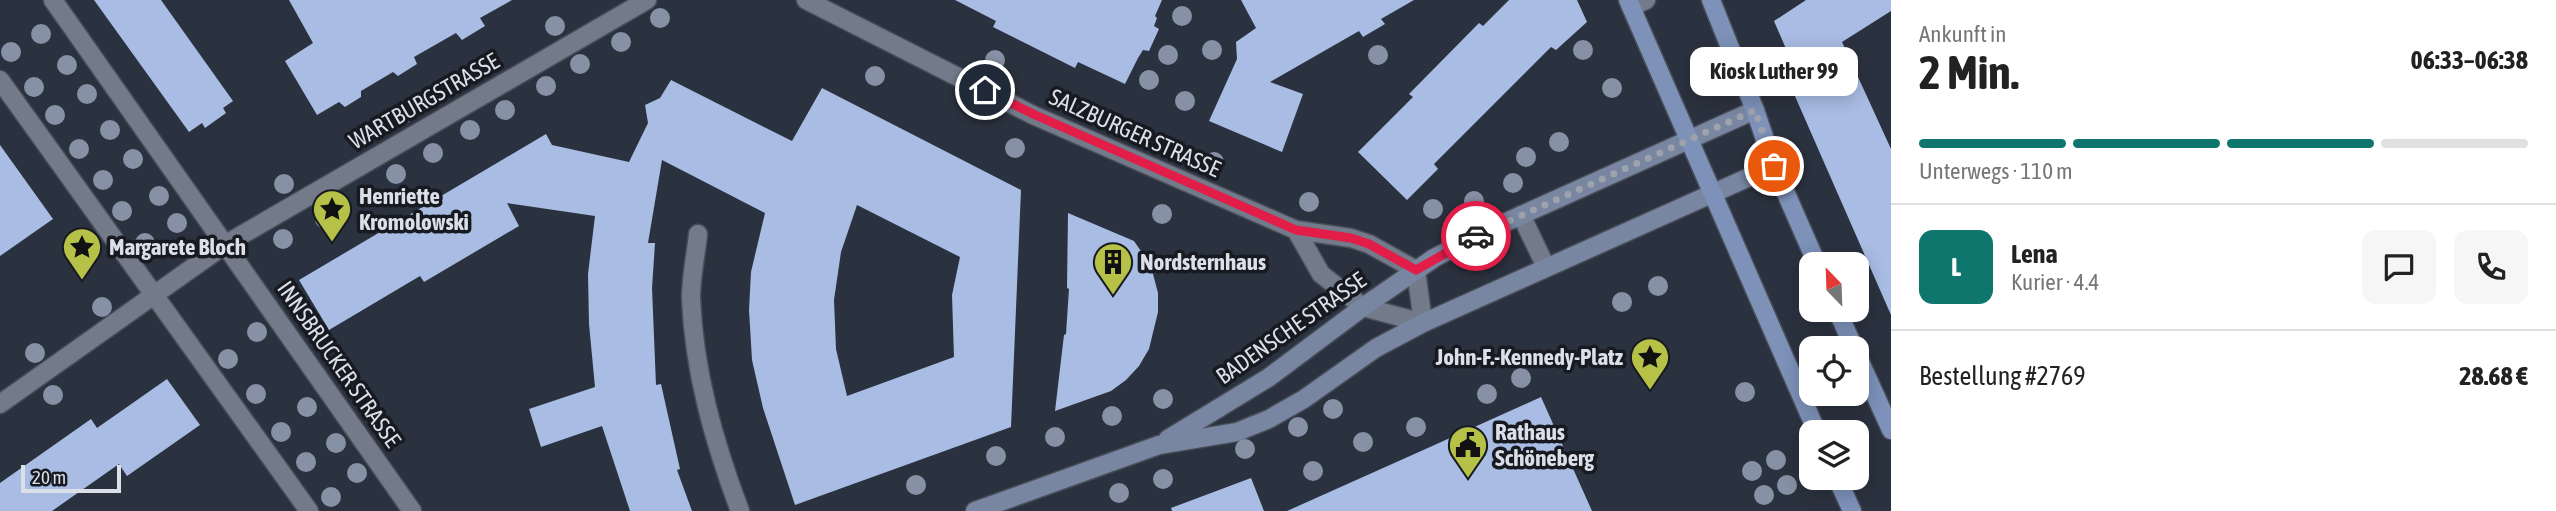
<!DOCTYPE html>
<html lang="de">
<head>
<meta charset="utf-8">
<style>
  :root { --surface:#fff; --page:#f6f6f6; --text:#222; --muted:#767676; --line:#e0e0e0; --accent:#0f766e }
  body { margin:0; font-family:"Asap Condensed",sans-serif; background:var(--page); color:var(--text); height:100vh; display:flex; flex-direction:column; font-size:26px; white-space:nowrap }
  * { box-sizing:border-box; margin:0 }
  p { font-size:23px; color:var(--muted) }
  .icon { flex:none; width:38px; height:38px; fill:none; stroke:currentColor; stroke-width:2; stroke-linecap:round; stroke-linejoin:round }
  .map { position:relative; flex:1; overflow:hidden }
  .panel { display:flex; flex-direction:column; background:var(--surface); width:665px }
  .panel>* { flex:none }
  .needle { width:46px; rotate:337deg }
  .tools { position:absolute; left:1799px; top:252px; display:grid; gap:14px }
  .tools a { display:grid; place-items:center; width:70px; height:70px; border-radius:14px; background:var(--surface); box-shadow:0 4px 18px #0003; font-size:35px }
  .scale { position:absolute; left:21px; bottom:18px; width:100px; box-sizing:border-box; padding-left:7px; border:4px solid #dbdfe8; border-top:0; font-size:19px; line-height:24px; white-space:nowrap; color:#dbdfe8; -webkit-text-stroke:5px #171a20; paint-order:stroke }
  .pin { position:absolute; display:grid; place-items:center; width:60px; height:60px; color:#fff; margin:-30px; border:4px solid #fff; border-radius:50%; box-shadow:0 2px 7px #0007 }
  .courier { position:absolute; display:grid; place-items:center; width:70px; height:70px; margin:-35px; border:5px solid #e11d48; border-radius:50%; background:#fff; color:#222; box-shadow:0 2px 9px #0007 }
  .bubble { position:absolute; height:49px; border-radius:14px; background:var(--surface); box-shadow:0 4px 18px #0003; font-size:23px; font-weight:700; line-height:49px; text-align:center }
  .summary em { font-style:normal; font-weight:700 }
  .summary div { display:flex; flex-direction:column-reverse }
  .summary { display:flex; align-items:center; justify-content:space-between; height:119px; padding:0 28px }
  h1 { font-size:46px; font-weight:700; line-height:52px }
  .bar { display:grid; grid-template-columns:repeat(4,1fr); gap:10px 7px; align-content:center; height:84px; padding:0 28px }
  .bar i { height:9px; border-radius:5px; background:var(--line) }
  .bar .active { background:var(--accent) }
  .bar p { grid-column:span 4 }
  .line { display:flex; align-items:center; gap:18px; padding:0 28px; border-top:2px solid var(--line) }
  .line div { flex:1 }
  .round { display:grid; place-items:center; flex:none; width:74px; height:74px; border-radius:14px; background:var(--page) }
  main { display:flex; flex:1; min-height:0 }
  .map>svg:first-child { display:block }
</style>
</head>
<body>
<main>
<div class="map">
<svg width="1891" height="511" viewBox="0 0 1891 511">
  <rect width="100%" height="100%" fill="#2b323f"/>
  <g fill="#a8bce4" fill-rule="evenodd">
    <path d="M94 0H161L233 101 223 108 226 113 205 128 202 123 189 132Z"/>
    <path d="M289 0H512L480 18 485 26 462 40 456 33 414 57 417 64 398 76 393 72 361 91V97L345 107 339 102 317 115 285 61 313 43Z"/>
    <path d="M955 0H1162L1155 16 1157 18 1154 26 1159 29 1149 51 1143 50 1138 58 1125 84 1078 62 1075 68 993 27 996 21Z"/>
    <path d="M1241 0H1414L1381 19 1385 24 1363 37 1359 31 1270 82 1303 94 1282 152 1209 121 1237 59 1236 42 1256 28Z"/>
    <path d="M1509 0H1577L1587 22 1556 50 1551 47 1434 164 1438 169 1407 200 1358 152 1413 97 1409 94 1479 23 1483 26Z"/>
    <path d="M1806 0H1891V11L1842 42 1891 149V315L1780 62 1790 58 1774 21Z"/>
    <path d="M671 80 792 141 822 88 1021 190 1011 427 795 505 763 408 752 360 749 310 751 272 765 213 662 160 648 243H655L652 288 656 385 661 384 680 469 677 470 692 511H630L602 426 541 447 529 409 595 387 589 324 588 274 595 216 507 203 519 226 424 282 420 276 329 330 299 280 546 134 552 145 629 162 648 123 645 105 660 98ZM857 205 960 257 952 295 954 357 847 396 836 349 834 300 841 252Z"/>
    <path d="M0 145 53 219 0 256Z"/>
    <path d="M1068 213 1134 241 1145 257 1153 274 1158 293V312L1149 349 1139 366 1126 380 1111 391 1055 411 1064 335 1066 334 1069 289 1067 288Z"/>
    <path d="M167 379 200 425 127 476 119 464 52 511H0V483L91 419 97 428Z"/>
    <path d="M1541 397 1592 511H1287L1430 447Z"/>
    <path d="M1251 478 1264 511H1172L1171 508Z"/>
  </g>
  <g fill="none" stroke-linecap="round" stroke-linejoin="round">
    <g stroke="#484d58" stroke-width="21">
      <path id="lane" d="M1521 215 1546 267"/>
    </g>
    <g stroke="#484d58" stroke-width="21">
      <g id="street">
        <path d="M53 0 412 511"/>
        <path d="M806 0 1033 115 1296 230 1351 238 1369 244 1416 270 1423 323 1363 307 1321 274 1296 230"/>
        <path d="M1631 7 1646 0"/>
        <path d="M0 80 309 511"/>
        <path d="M698 234C696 254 691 277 691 298 694 372 714 442 740 511"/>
        <path d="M0 404 226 244 647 0"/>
      </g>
    </g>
    <g stroke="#484d58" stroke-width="21">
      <g id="secondary">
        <path d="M1168 439 1268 378 1363 307 1434 258 1484 232 1755 110"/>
        <path d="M975 511 1159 445 1237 432 1269 419 1304 399 1376 348 1423 323 1774 166"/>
      </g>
    </g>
    <g stroke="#484d58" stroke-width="21">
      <g id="primary">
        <path d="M1628 0 1817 432"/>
        <path d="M1711 0 1755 110 1774 166 1817 264"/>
        <path d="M1837 310 1854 348"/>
        <path d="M1857 355 1891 430"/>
        <path d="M1837 478 1852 511"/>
      </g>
    </g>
    <use href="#lane" stroke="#737b8b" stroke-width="18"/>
    <use href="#street" stroke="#737b8b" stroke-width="18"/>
    <use href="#secondary" stroke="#7886a2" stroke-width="18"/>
    <use href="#primary" stroke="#7d91b9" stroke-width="18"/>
  </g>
  <g fill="#8791a5">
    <circle cx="1182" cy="16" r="10"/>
    <circle cx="660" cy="18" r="10"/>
    <circle cx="555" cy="26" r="10"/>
    <circle cx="41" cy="34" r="10"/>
    <circle cx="621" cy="42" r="10"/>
    <circle cx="1212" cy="50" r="10"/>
    <circle cx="1583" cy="50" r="10"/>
    <circle cx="11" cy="52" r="10"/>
    <circle cx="1168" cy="55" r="10"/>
    <circle cx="1378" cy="55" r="10"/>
    <circle cx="995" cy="60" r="10"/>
    <circle cx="580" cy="64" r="10"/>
    <circle cx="67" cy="65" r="10"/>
    <circle cx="477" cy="71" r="10"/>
    <circle cx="875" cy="76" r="10"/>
    <circle cx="1149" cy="80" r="10"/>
    <circle cx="546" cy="86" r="10"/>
    <circle cx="34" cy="87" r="10"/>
    <circle cx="1612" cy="88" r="10"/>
    <circle cx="438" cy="92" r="10"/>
    <circle cx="87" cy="94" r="10"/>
    <circle cx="1185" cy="101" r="10"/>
    <circle cx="505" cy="110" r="10"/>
    <circle cx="403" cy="114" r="10"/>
    <circle cx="55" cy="115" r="10"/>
    <circle cx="110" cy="130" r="10"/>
    <circle cx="470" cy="130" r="10"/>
    <circle cx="362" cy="138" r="10"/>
    <circle cx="1559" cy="142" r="10"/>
    <circle cx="1015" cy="148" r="10"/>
    <circle cx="79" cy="149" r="10"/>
    <circle cx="433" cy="153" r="10"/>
    <circle cx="1526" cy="157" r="10"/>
    <circle cx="133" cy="159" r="10"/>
    <circle cx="1214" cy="162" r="10"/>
    <circle cx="396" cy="174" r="10"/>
    <circle cx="103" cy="180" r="10"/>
    <circle cx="1513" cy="183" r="10"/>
    <circle cx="284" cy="184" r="10"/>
    <circle cx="159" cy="196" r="10"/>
    <circle cx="1474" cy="201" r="10"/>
    <circle cx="1309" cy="202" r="10"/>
    <circle cx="1433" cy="209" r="10"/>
    <circle cx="122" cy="211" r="10"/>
    <circle cx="1162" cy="214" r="10"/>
    <circle cx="325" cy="219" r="10"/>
    <circle cx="177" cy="223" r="10"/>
    <circle cx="283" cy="239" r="10"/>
    <circle cx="145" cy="243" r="10"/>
    <circle cx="1658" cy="286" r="10"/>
    <circle cx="1622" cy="302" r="10"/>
    <circle cx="102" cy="307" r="10"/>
    <circle cx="257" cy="332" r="10"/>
    <circle cx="35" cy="353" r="10"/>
    <circle cx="228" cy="359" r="10"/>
    <circle cx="1521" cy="378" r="10"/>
    <circle cx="1745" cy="392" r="10"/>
    <circle cx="256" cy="394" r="10"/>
    <circle cx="1487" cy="394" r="10"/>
    <circle cx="53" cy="395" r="10"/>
    <circle cx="1163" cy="399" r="10"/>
    <circle cx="307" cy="407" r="10"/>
    <circle cx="1333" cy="409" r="10"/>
    <circle cx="1112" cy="416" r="10"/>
    <circle cx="1298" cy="427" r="10"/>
    <circle cx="1416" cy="427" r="10"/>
    <circle cx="281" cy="432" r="10"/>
    <circle cx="1055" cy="437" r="10"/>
    <circle cx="1363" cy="442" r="10"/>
    <circle cx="336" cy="443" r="10"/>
    <circle cx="1245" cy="449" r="10"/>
    <circle cx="996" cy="456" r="10"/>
    <circle cx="1776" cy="460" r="10"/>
    <circle cx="306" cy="462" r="10"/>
    <circle cx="1313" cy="471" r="10"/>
    <circle cx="1752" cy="471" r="10"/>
    <circle cx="357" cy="473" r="10"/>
    <circle cx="1163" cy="479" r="10"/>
    <circle cx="916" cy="485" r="10"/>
    <circle cx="1787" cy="485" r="10"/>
    <circle cx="1119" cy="493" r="10"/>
    <circle cx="1764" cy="495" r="10"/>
    <circle cx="331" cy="497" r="10"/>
  </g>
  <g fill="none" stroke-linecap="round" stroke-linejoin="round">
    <path stroke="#9da2ad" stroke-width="7" stroke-dasharray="0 12.6" d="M1476 236 1755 110 1774 166"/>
    <path stroke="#e11d48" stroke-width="9" d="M985 90 1033 114 1296 230 1351 238 1369 244 1416 270 1476 236"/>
  </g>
  <defs>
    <g id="sight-pin" transform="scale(2.0125)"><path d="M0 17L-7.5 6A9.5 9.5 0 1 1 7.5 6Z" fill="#b6c148" stroke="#171a20"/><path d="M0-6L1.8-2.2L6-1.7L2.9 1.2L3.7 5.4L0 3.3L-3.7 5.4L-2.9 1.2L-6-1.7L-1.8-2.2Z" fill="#111"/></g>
    <g id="building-pin" transform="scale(2.0125)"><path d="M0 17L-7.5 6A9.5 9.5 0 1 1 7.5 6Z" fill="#b6c148" stroke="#171a20"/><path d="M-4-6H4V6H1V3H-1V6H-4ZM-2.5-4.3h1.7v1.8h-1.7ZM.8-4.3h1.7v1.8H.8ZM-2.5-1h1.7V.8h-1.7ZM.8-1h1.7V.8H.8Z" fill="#111"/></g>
    <g id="civic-pin" transform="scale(2.0125)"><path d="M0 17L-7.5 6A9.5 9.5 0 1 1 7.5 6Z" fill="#b6c148" stroke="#171a20"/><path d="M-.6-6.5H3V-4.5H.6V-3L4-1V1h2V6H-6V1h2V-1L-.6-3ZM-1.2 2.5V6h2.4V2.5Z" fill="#111"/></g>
  </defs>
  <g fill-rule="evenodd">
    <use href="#sight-pin" x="332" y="209"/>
    <use href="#sight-pin" x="82" y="247"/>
    <use href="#building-pin" x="1113" y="262"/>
    <use href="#sight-pin" x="1650" y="357"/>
    <use href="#civic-pin" x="1468" y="445"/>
  </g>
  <g text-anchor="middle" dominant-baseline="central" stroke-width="7" stroke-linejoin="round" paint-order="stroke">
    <g font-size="23" fill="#dbdfe8" stroke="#171a20">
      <text transform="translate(424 101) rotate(-30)">WARTBURGSTRASSE</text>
      <text transform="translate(1135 133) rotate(24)">SALZBURGER STRASSE</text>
      <text transform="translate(1291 328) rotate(-35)">BADENSCHE STRASSE</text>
      <text transform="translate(339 364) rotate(55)">INNSBRUCKER STRASSE</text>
    </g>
    <g font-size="23" font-weight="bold" fill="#dbdfe8" stroke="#171a20" text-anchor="start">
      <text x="359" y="196">Henriette<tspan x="359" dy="26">Kromolowski</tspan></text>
      <text x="109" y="247">Margarete Bloch</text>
      <text x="1140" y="262">Nordsternhaus</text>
      <text x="1623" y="357" text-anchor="end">John-F.-Kennedy-Platz</text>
      <text x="1495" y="432">Rathaus<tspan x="1495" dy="26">Schöneberg</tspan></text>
    </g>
  </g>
</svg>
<div class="tools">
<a><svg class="needle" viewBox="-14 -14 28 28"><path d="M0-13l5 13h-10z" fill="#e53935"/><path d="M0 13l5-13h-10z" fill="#767676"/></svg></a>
<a><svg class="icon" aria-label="locate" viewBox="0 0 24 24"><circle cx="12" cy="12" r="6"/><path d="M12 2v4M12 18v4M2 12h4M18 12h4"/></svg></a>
<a><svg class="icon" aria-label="layers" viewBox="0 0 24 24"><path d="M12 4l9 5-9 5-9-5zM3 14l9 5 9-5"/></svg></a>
</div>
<div class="scale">20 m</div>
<div class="pin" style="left:1774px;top:166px;background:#ea580c"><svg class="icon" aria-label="bag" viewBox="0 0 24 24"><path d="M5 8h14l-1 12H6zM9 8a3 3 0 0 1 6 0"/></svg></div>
<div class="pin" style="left:985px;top:90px;background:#1f2937"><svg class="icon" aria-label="home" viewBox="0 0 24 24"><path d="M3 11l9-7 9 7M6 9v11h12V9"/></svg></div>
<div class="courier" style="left:1476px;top:236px"><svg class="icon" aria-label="car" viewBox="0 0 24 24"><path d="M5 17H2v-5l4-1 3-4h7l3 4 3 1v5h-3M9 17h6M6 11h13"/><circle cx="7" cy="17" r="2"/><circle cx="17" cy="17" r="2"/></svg></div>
<div class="bubble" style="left:1690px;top:47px;width:168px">Kiosk Luther 99</div>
</div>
<section class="panel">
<div class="summary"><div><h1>2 Min.</h1><p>Ankunft in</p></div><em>06:33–06:38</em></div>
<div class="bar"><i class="active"></i><i class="active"></i><i class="active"></i><i></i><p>Unterwegs · 110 m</p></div>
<div class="line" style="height:126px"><b class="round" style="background:var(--accent);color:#fff">L</b><div><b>Lena</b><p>Kurier · 4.4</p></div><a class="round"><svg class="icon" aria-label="chat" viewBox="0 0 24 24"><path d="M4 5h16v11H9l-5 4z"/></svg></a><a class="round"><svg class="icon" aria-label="phone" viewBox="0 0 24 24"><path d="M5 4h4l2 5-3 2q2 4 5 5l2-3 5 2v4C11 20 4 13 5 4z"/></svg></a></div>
<div class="line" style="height:91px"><div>Bestellung #2769</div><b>28.68 €</b></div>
</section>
</main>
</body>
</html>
